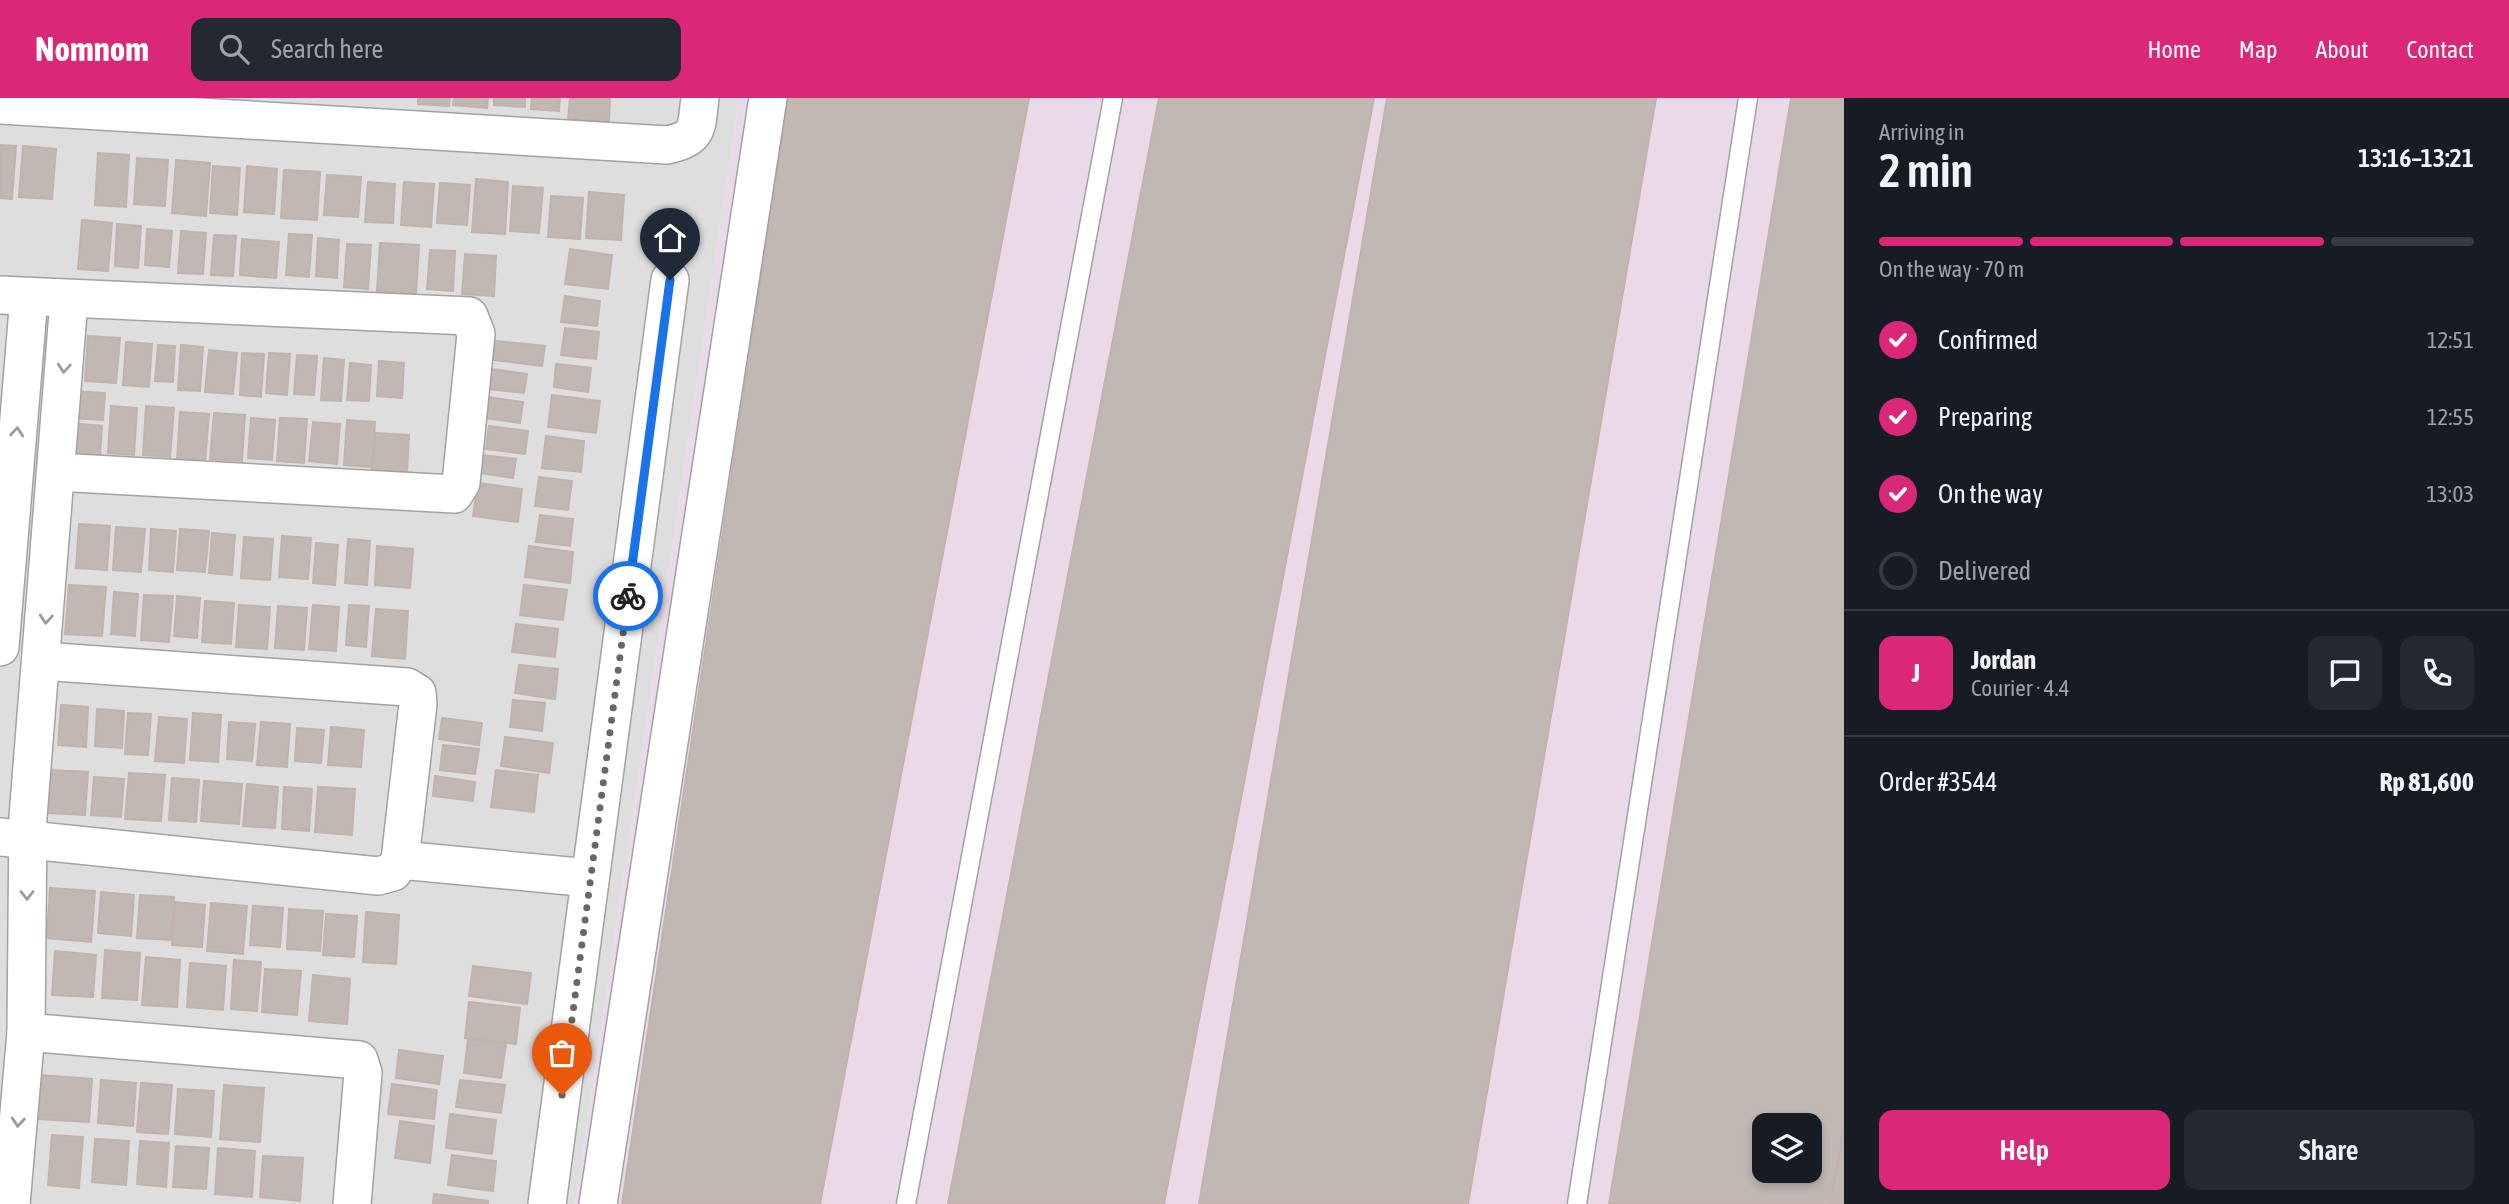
<!DOCTYPE html>
<html lang="en">
<head>
<meta charset="utf-8">
<style>
  :root { --surface:#171b24; --page:#242831; --text:#f1f3f6; --muted:#9ea1a6; --line:#363941; --accent:#db2777 }
  body { margin:0; font-family:"Asap Condensed",sans-serif; background:var(--page); color:var(--text); height:100vh; display:flex; flex-direction:column; font-size:26px; white-space:nowrap }
  * { box-sizing:border-box; margin:0 }
  p { font-size:23px; color:var(--muted) }
  .icon { flex:none; width:38px; height:38px; fill:none; stroke:currentColor; stroke-width:2; stroke-linecap:round; stroke-linejoin:round }
  .map { position:relative; flex:1; overflow:hidden }
  .side { display:flex; flex-direction:column; background:var(--surface); width:665px }
  .side>* { flex:none }
  .tools { position:absolute; left:1752px; top:1015px; display:grid; gap:14px }
  .tools a { display:grid; place-items:center; width:70px; height:70px; border-radius:14px; background:var(--surface); box-shadow:0 4px 10px #0003; font-size:35px }
  .pin { position:absolute; display:grid; place-items:center; width:60px; height:60px; color:#fff; margin:-72px -30px; border-radius:50% 50% 50% 0; rotate:-45deg; box-shadow:0 0 7px #0007 }
  .pin .icon { rotate:45deg }
  .courier { position:absolute; display:grid; place-items:center; width:70px; height:70px; margin:-35px; border:5px solid #1a73e8; border-radius:50%; background:#fff; color:#222; box-shadow:0 2px 9px #0007 }
  .headline em { font-style:normal; font-weight:600 }
  .headline div { display:flex; flex-direction:column-reverse }
  .headline { display:flex; align-items:center; justify-content:space-between; height:119px; padding:0 35px }
  h1 { font-size:46px; font-weight:600; line-height:52px }
  .bar { display:grid; grid-template-columns:repeat(4,1fr); gap:10px 7px; align-content:center; height:84px; padding:0 35px }
  .bar i { height:9px; border-radius:5px; background:var(--line) }
  .bar .on { background:var(--accent) }
  .bar p { grid-column:span 4 }
  .line { display:flex; align-items:center; gap:18px; padding:0 35px; border-top:2px solid var(--line) }
  .line div { flex:1 }
  .round { display:grid; place-items:center; flex:none; width:74px; height:74px; border-radius:14px; background:var(--page) }
  ol { padding:0 35px; list-style:none }
  li { display:flex; align-items:center; gap:21px; height:77px }
  li p { margin-inline-start:auto }
  li .icon { padding:7px; border-radius:50%; background:var(--accent); color:#fff; stroke-width:4 }
  li:last-child { color:var(--muted) }
  li i { width:38px; height:38px; border:4px solid var(--line); border-radius:50% }
  .cta { display:flex; gap:14px; margin-top:auto; padding:14px 35px }
  .cta a { flex:1; height:80px; border-radius:14px; background:var(--accent); color:#fff; font-size:28px; font-weight:600; line-height:80px; text-align:center }
  .cta a+a { background:var(--page); color:var(--text) }
  header { display:flex; align-items:center; gap:42px; box-sizing:border-box; height:98px; padding:0 35px; background:var(--accent); color:#fff }
  header strong { font-size:33px }
  nav { display:flex; gap:38px; margin-inline-start:auto; font-size:24px }
  .search { width:490px; height:63px; background:var(--page); display:flex; align-items:center; gap:18px; box-sizing:border-box; padding:0 24px; border-radius:14px; color:var(--muted); font-size:26px }
  main { display:flex; flex:1; min-height:0 }
  .map>svg:first-child { display:block }
</style>
</head>
<body>
<header>
<strong>Nomnom</strong>
<div class="search"><svg class="icon" aria-label="search" viewBox="0 0 24 24"><circle cx="10" cy="10" r="6"/><path d="M15 15l6 6"/></svg>Search here</div>
<nav><a>Home</a><a>Map</a><a>About</a><a>Contact</a></nav>
</header>
<main>
<div class="map">
<svg width="1844" height="1106" viewBox="0 0 1844 1106">
  <rect width="100%" height="100%" fill="#f1ede8"/>
  <path fill="#dfdede" d="M0 0H739L575 1106H0Z"/>
  <path fill="#eadae9" fill-rule="evenodd" d="M739 0H1844V1106H575ZM1764 1027H1810V1073H1764Z"/>
  <g fill="#c1b8b4" stroke="#c2b2ab" stroke-width="2" fill-rule="evenodd">
    <path d="M418 0H450L449 8 418 6Z"/>
    <path d="M454 0H488L487 10 453 7Z"/>
    <path d="M494 0H525V9L494 7Z"/>
    <path d="M532 0H560L559 13 531 11Z"/>
    <path d="M570 0H610L609 23 568 21Z"/>
    <path d="M788 0H1029L820 1106H622Z"/>
    <path d="M1159 0H1374L1164 1106H948Z"/>
    <path d="M1387 0H1656L1468 1106H1199Z"/>
    <path d="M1791 0H1844V1030L1831 1106H1609ZM1764 1027H1810V1073H1764Z"/>
    <path d="M0 47 16 48 12 101 0 100Z"/>
    <path d="M23 48 56 51 52 101 19 99Z"/>
    <path d="M98 55 129 57 126 109 95 107Z"/>
    <path d="M137 60 168 62 165 108 134 106Z"/>
    <path d="M176 62 210 65 206 118 172 115Z"/>
    <path d="M213 68 240 70 237 117 210 115Z"/>
    <path d="M247 68 277 71 274 116 244 114Z"/>
    <path d="M284 72 320 74 317 122 281 120Z"/>
    <path d="M327 77 361 79 358 119 324 117Z"/>
    <path d="M476 81 508 84 505 136 472 134Z"/>
    <path d="M368 84 395 86 393 125 365 124Z"/>
    <path d="M404 84 434 86 431 129 401 127Z"/>
    <path d="M440 85 470 87 467 127 437 125Z"/>
    <path d="M513 88 543 90 539 135 510 133Z"/>
    <path d="M589 94 624 97 621 142 586 140Z"/>
    <path d="M551 98 583 100 580 141 548 139Z"/>
    <path d="M82 122 112 125 108 173 78 171Z"/>
    <path d="M117 126 141 128 138 170 115 168Z"/>
    <path d="M147 131 172 133 169 169 145 167Z"/>
    <path d="M181 133 206 135 203 176 178 175Z"/>
    <path d="M289 136 312 137 309 179 286 177Z"/>
    <path d="M214 137 236 138 233 178 211 177Z"/>
    <path d="M318 140 339 142 337 180 316 178Z"/>
    <path d="M242 141 279 144 276 180 240 177Z"/>
    <path d="M380 145 419 147 416 196 377 193Z"/>
    <path d="M347 146 371 147 368 191 344 189Z"/>
    <path d="M570 151 612 157 608 191 565 186Z"/>
    <path d="M430 152 455 153 453 193 427 191Z"/>
    <path d="M465 156 496 158 494 198 462 196Z"/>
    <path d="M565 198 600 203 597 228 561 224Z"/>
    <path d="M565 230 599 234 596 261 561 257Z"/>
    <path d="M88 238 120 240 116 285 85 283Z"/>
    <path d="M495 243 545 248 542 268 493 262Z"/>
    <path d="M126 244 152 246 149 289 123 287Z"/>
    <path d="M158 247 175 248 173 284 155 283Z"/>
    <path d="M181 247 203 249 200 293 178 292Z"/>
    <path d="M209 252 237 255 233 296 205 294Z"/>
    <path d="M242 255 264 256 261 299 240 297Z"/>
    <path d="M269 255 290 256 287 297 266 295Z"/>
    <path d="M297 257 317 258 314 297 294 296Z"/>
    <path d="M324 260 344 262 341 303 321 302Z"/>
    <path d="M379 263 404 265 402 300 377 298Z"/>
    <path d="M350 265 371 267 369 303 347 302Z"/>
    <path d="M556 266 591 270 588 294 554 289Z"/>
    <path d="M492 271 527 276 524 295 489 291Z"/>
    <path d="M72 293 105 295 103 322 70 320Z"/>
    <path d="M552 297 600 303 596 335 548 329Z"/>
    <path d="M487 299 523 304 520 325 484 320Z"/>
    <path d="M111 308 137 310 134 357 108 355Z"/>
    <path d="M146 308 174 310 170 359 143 357Z"/>
    <path d="M180 314 209 316 205 365 177 362Z"/>
    <path d="M214 315 245 317 242 363 210 361Z"/>
    <path d="M251 320 275 322 272 362 248 360Z"/>
    <path d="M280 320 307 321 304 365 277 363Z"/>
    <path d="M347 322 375 324 372 369 344 367Z"/>
    <path d="M313 324 340 326 337 366 309 363Z"/>
    <path d="M71 325 102 328 100 357 69 355Z"/>
    <path d="M489 328 528 333 525 356 486 351Z"/>
    <path d="M375 335 409 337 407 374 372 372Z"/>
    <path d="M546 338 584 343 581 374 542 370Z"/>
    <path d="M481 357 516 361 513 380 479 375Z"/>
    <path d="M539 379 572 383 568 412 535 408Z"/>
    <path d="M478 385 522 391 518 424 473 418Z"/>
    <path d="M540 417 573 421 570 448 536 444Z"/>
    <path d="M79 426 110 428 107 472 76 470Z"/>
    <path d="M116 429 145 431 141 474 113 472Z"/>
    <path d="M151 431 176 433 173 474 149 472Z"/>
    <path d="M180 431 209 433 205 474 177 472Z"/>
    <path d="M212 435 235 437 232 477 209 475Z"/>
    <path d="M282 438 311 440 308 481 279 479Z"/>
    <path d="M244 439 273 441 270 482 241 480Z"/>
    <path d="M348 441 370 443 367 487 345 485Z"/>
    <path d="M316 445 338 447 335 487 313 485Z"/>
    <path d="M377 448 413 451 410 490 375 487Z"/>
    <path d="M529 448 573 454 570 485 525 479Z"/>
    <path d="M69 487 106 489 102 538 65 536Z"/>
    <path d="M524 487 567 492 563 522 520 517Z"/>
    <path d="M114 494 138 496 135 538 111 536Z"/>
    <path d="M144 497 173 498 169 544 141 542Z"/>
    <path d="M177 498 200 500 197 540 174 538Z"/>
    <path d="M205 503 234 505 231 546 202 544Z"/>
    <path d="M239 507 270 509 267 551 236 549Z"/>
    <path d="M313 507 339 509 336 553 309 551Z"/>
    <path d="M349 507 369 508 366 549 346 547Z"/>
    <path d="M278 508 307 510 304 552 275 550Z"/>
    <path d="M376 511 408 513 405 561 372 558Z"/>
    <path d="M516 526 558 531 555 559 512 554Z"/>
    <path d="M519 567 558 571 555 601 515 595Z"/>
    <path d="M513 602 545 605 542 633 510 629Z"/>
    <path d="M61 607 88 609 86 649 58 647Z"/>
    <path d="M97 611 124 613 122 650 95 648Z"/>
    <path d="M128 615 151 616 148 657 125 656Z"/>
    <path d="M193 615 221 617 218 664 190 662Z"/>
    <path d="M159 619 187 621 184 665 155 663Z"/>
    <path d="M442 620 482 625 479 647 439 641Z"/>
    <path d="M229 624 255 626 252 663 227 661Z"/>
    <path d="M261 624 290 626 287 669 257 667Z"/>
    <path d="M331 629 364 632 361 669 328 667Z"/>
    <path d="M297 630 324 632 321 665 295 663Z"/>
    <path d="M505 639 553 645 549 675 501 668Z"/>
    <path d="M443 647 479 651 475 676 440 672Z"/>
    <path d="M51 672 88 674 85 717 48 715Z"/>
    <path d="M496 672 538 677 534 714 491 709Z"/>
    <path d="M129 675 165 677 161 723 125 721Z"/>
    <path d="M435 678 475 684 473 703 433 698Z"/>
    <path d="M94 679 124 681 121 719 91 717Z"/>
    <path d="M172 680 199 682 196 724 169 722Z"/>
    <path d="M204 683 242 686 239 726 201 723Z"/>
    <path d="M247 686 278 689 275 730 243 728Z"/>
    <path d="M284 689 312 691 309 733 282 731Z"/>
    <path d="M318 689 355 691 352 737 315 734Z"/>
    <path d="M50 790 95 793 91 844 47 840Z"/>
    <path d="M101 794 134 797 131 838 98 835Z"/>
    <path d="M140 797 174 799 171 842 137 840Z"/>
    <path d="M175 804 205 807 202 849 172 847Z"/>
    <path d="M211 805 247 808 243 856 207 853Z"/>
    <path d="M253 808 283 810 280 849 250 847Z"/>
    <path d="M289 811 323 813 320 853 287 851Z"/>
    <path d="M366 814 399 817 396 866 363 864Z"/>
    <path d="M326 816 357 818 354 859 323 857Z"/>
    <path d="M105 852 140 855 137 902 102 900Z"/>
    <path d="M55 853 96 857 93 899 52 897Z"/>
    <path d="M146 859 180 862 177 909 142 907Z"/>
    <path d="M234 862 261 864 257 913 231 911Z"/>
    <path d="M190 865 226 868 223 912 187 909Z"/>
    <path d="M473 868 531 875 527 906 469 898Z"/>
    <path d="M265 871 301 873 297 917 262 914Z"/>
    <path d="M313 877 350 881 347 926 309 923Z"/>
    <path d="M469 904 520 910 516 946 465 940Z"/>
    <path d="M468 941 506 946 501 980 464 975Z"/>
    <path d="M399 952 443 958 439 986 396 980Z"/>
    <path d="M40 977 92 981 89 1024 37 1021Z"/>
    <path d="M101 982 136 985 133 1028 98 1025Z"/>
    <path d="M460 982 505 987 501 1015 456 1009Z"/>
    <path d="M141 985 172 987 168 1036 137 1034Z"/>
    <path d="M392 986 437 992 434 1021 388 1016Z"/>
    <path d="M224 987 264 990 260 1044 220 1041Z"/>
    <path d="M178 991 214 993 211 1039 175 1036Z"/>
    <path d="M450 1016 496 1022 492 1056 446 1050Z"/>
    <path d="M400 1023 434 1028 430 1065 395 1060Z"/>
    <path d="M1844 1030V1106H1831Z"/>
    <path d="M52 1037 83 1039 79 1090 48 1087Z"/>
    <path d="M95 1041 129 1043 126 1087 92 1084Z"/>
    <path d="M140 1043 169 1045 166 1089 137 1086Z"/>
    <path d="M176 1048 209 1050 206 1091 173 1089Z"/>
    <path d="M218 1050 255 1053 252 1099 215 1096Z"/>
    <path d="M452 1057 496 1063 493 1093 448 1087Z"/>
    <path d="M263 1058 303 1060 300 1103 260 1099Z"/>
    <path d="M434 1096 488 1103V1106H433Z"/>
  </g>
  <g fill="none" stroke-linecap="round" stroke-linejoin="round">
    <g stroke="#a2a2a2" stroke-width="21">
      <g id="service">
        <path d="M906 1106 1113 0"/>
        <path d="M1577 1106 1748 0"/>
      </g>
    </g>
    <g stroke="#a2a2a2" stroke-width="40">
      <g id="minor">
        <path d="M0 7 667 47C700 40 696 30 700 0"/>
        <path d="M0 197 469 218 476 236 461 385 454 396 56 374"/>
        <path d="M0 549 29 199"/>
        <path d="M0 739 378 778 393 774 400 762 418 606 417 595 407 589 42 563"/>
        <path d="M400 762 590 780"/>
        <path d="M26 934 359 962 363 975 352 1106"/>
        <path d="M11 1106 26 934 28 719 69 202"/>
        <path d="M547 1106 670 182"/>
        <path d="M598 1106 768 0"/>
      </g>
    </g>
    <use href="#service" stroke="#fff" stroke-width="18"/>
    <use href="#minor" stroke="#fff" stroke-width="37"/>
  </g>
  <defs><path id="oneway-chevron" d="M-2-3.5L2.5 0L-2 3.5" fill="none" stroke-width="1.6" stroke-linecap="round" stroke-linejoin="round" transform="scale(1.75)"/></defs>
  <g stroke="#9b9b9b">
    <use href="#oneway-chevron" transform="translate(64 270) rotate(94)"/>
    <use href="#oneway-chevron" transform="translate(17 334) rotate(-85)"/>
    <use href="#oneway-chevron" transform="translate(46 521) rotate(95)"/>
    <use href="#oneway-chevron" transform="translate(27 797) rotate(90)"/>
    <use href="#oneway-chevron" transform="translate(18 1024) rotate(95)"/>
  </g>
  <g fill="none" stroke-linecap="round" stroke-linejoin="round">
    <path stroke="#6a6867" stroke-width="7" stroke-dasharray="0 12.6" d="M562 997 628 498"/>
    <path stroke="#1a73e8" stroke-width="9" d="M628 498 670 182"/>
  </g>
</svg>
<div class="tools">
<a><svg class="icon" aria-label="layers" viewBox="0 0 24 24"><path d="M12 4l9 5-9 5-9-5zM3 14l9 5 9-5"/></svg></a>
</div>
<div class="pin" style="left:562px;top:997px;background:#ea580c"><svg class="icon" aria-label="bag" viewBox="0 0 24 24"><path d="M5 8h14l-1 12H6zM9 8a3 3 0 0 1 6 0"/></svg></div>
<div class="pin" style="left:670px;top:182px;background:#1f2937"><svg class="icon" aria-label="home" viewBox="0 0 24 24"><path d="M3 11l9-7 9 7M6 9v11h12V9"/></svg></div>
<div class="courier" style="left:628px;top:498px"><svg class="icon" aria-label="bike" viewBox="0 0 24 24"><circle cx="6" cy="16" r="4"/><circle cx="18" cy="16" r="4"/><path d="M6 16l4-8h5l3 8M10 8l3 8H6M13 5h3"/></svg></div>
</div>
<section class="side">
<div class="headline"><div><h1>2 min</h1><p>Arriving in</p></div><em>13:16–13:21</em></div>
<div class="bar"><i class="on"></i><i class="on"></i><i class="on"></i><i></i><p>On the way · 70 m</p></div>
<ol>
<li><svg class="icon" aria-label="check" viewBox="0 0 24 24"><path d="M5 12l5 5 9-10"/></svg>Confirmed<p>12:51</p></li>
<li><svg class="icon" aria-label="check" viewBox="0 0 24 24"><path d="M5 12l5 5 9-10"/></svg>Preparing<p>12:55</p></li>
<li><svg class="icon" aria-label="check" viewBox="0 0 24 24"><path d="M5 12l5 5 9-10"/></svg>On the way<p>13:03</p></li>
<li><i></i>Delivered</li>
</ol>
<div class="line" style="height:126px"><b class="round" style="background:var(--accent);color:#fff">J</b><div><b>Jordan</b><p>Courier · 4.4</p></div><a class="round"><svg class="icon" aria-label="chat" viewBox="0 0 24 24"><path d="M4 5h16v11H9l-5 4z"/></svg></a><a class="round"><svg class="icon" aria-label="phone" viewBox="0 0 24 24"><path d="M5 4h4l2 5-3 2q2 4 5 5l2-3 5 2v4C11 20 4 13 5 4z"/></svg></a></div>
<div class="line" style="height:91px"><div>Order #3544</div><b>Rp 81,600</b></div>
<div class="cta"><a>Help</a><a>Share</a></div>
</section>
</main>
</body>
</html>
